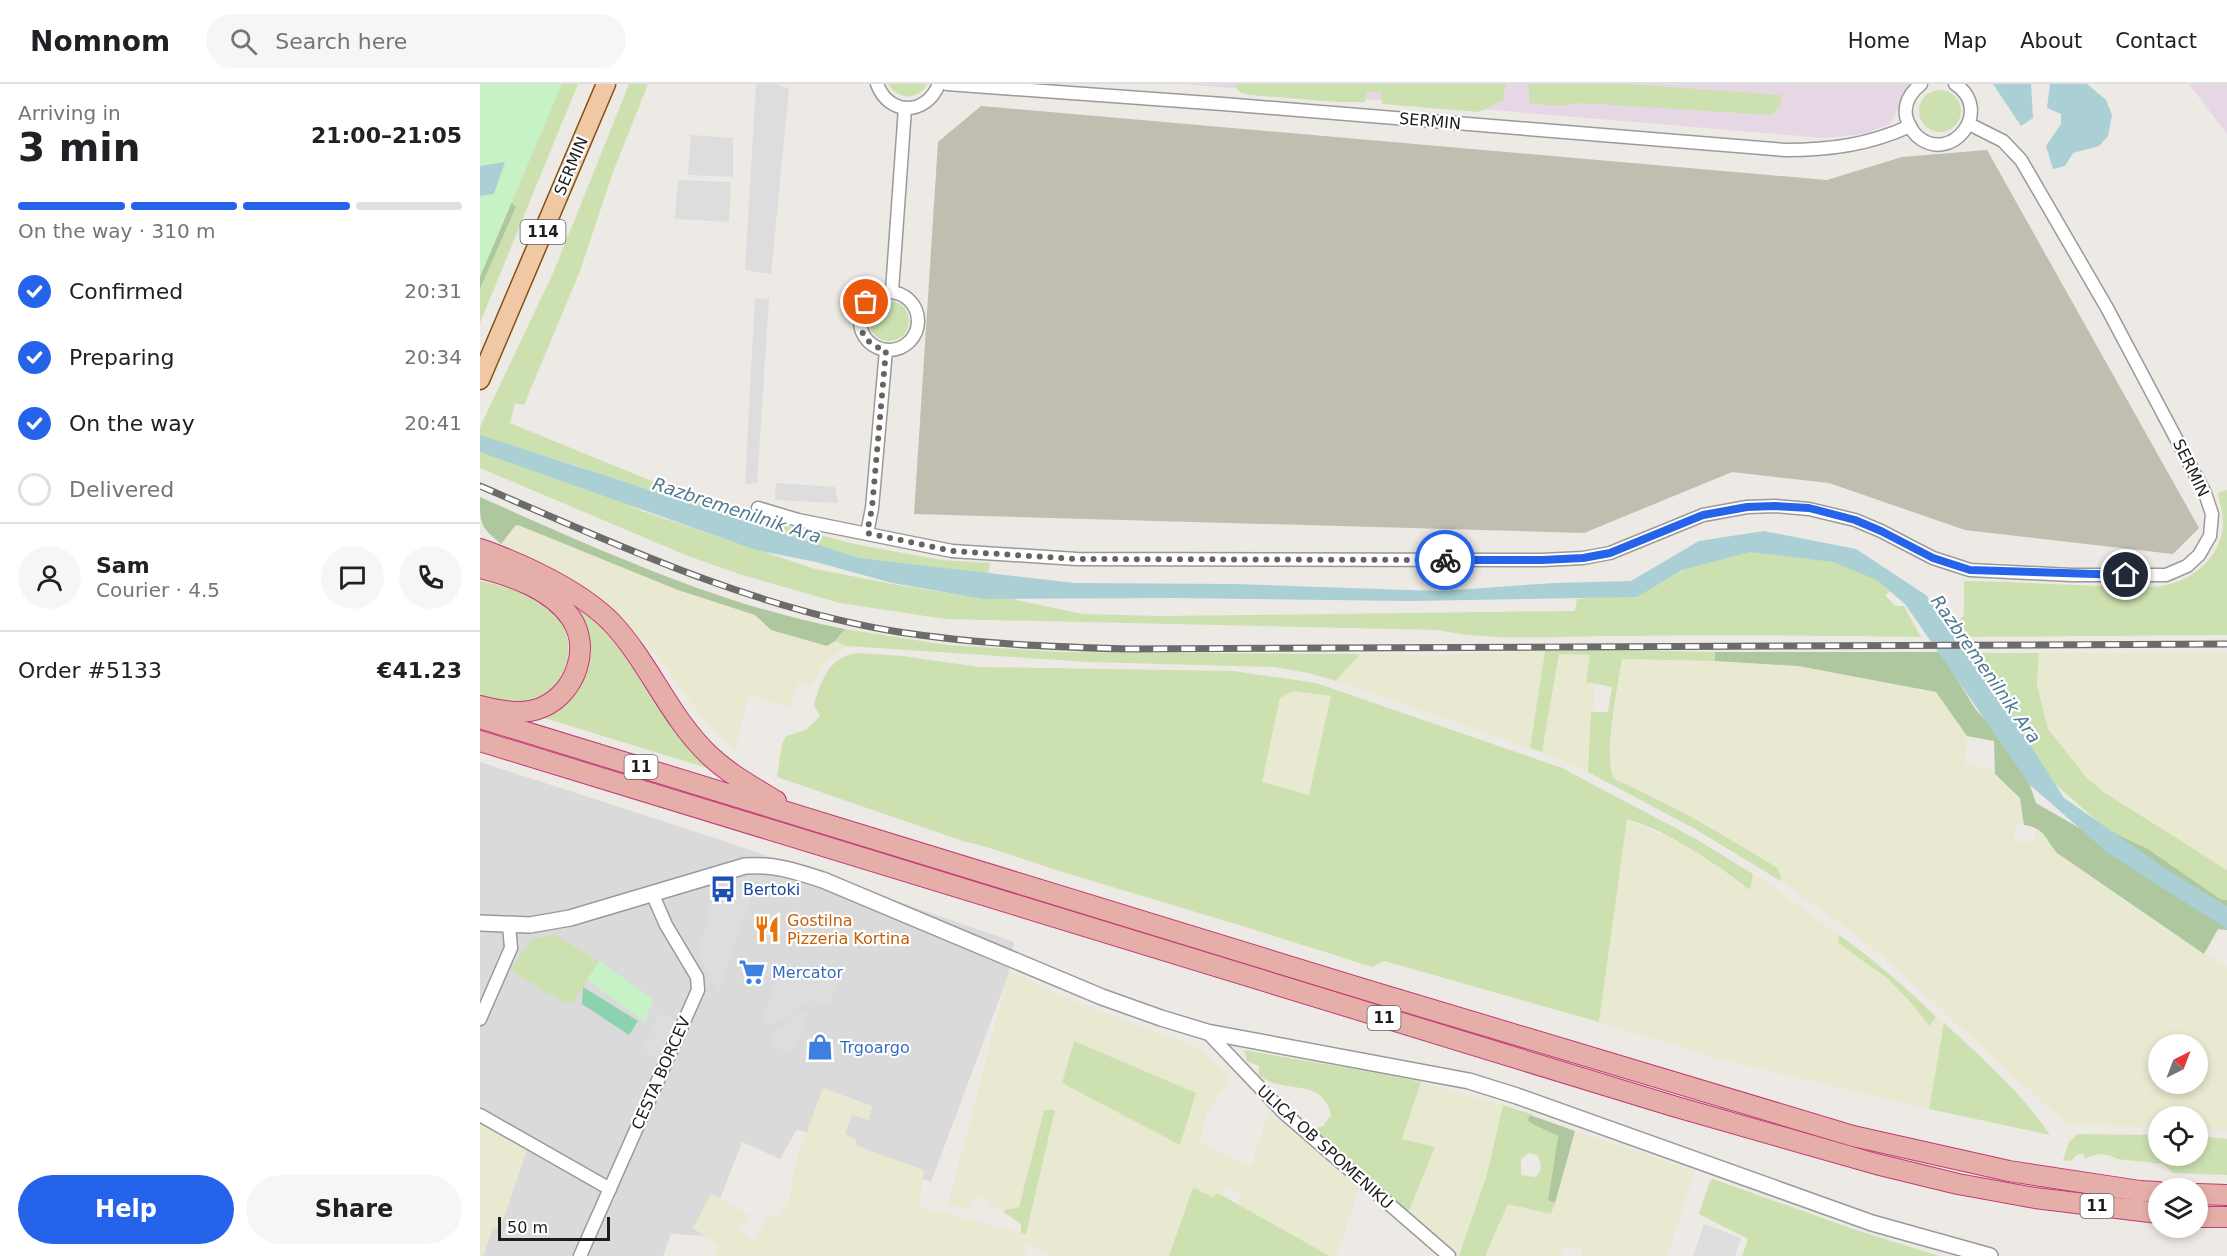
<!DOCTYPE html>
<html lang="en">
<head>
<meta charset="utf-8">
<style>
  :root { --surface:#fff; --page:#f6f6f6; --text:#202124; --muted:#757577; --line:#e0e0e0; --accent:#2563eb }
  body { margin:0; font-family:"DejaVu Sans",sans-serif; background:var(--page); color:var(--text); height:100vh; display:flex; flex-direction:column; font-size:22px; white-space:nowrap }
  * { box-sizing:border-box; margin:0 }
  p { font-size:20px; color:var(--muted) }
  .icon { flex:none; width:33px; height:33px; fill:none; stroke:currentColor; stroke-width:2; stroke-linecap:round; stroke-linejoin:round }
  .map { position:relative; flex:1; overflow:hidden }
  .details { display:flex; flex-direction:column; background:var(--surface); width:480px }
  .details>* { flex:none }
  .needle { width:39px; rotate:42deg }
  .tools { position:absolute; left:1668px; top:950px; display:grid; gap:12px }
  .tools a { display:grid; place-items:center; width:60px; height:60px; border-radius:50%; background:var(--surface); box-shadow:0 3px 9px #0003; font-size:30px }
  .scale { position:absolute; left:18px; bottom:15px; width:112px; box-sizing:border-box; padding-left:6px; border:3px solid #1d1d1d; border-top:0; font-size:16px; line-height:21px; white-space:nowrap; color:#1d1d1d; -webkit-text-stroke:4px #fff; paint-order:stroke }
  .pin { position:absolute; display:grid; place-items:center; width:51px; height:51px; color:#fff; margin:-26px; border:3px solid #fff; border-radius:50%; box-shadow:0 2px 6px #0007 }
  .courier { position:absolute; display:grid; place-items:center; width:60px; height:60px; margin:-30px; border:4px solid #2563eb; border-radius:50%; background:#fff; color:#222; box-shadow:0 2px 8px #0007 }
  .head em { font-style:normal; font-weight:600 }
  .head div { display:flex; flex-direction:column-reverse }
  .head { display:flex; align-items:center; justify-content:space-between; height:102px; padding:0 18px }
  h1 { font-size:39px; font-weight:600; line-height:45px }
  .bar { display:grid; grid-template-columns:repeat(4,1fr); gap:9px 6px; align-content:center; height:72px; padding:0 18px }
  .bar i { height:8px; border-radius:4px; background:var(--line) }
  .bar .on { background:var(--accent) }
  .bar p { grid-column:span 4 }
  .line { display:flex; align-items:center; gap:15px; padding:0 18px; border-top:2px solid var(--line) }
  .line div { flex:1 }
  .round { display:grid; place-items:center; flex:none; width:63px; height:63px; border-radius:32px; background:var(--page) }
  ol { padding:0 18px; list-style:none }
  li { display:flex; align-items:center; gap:18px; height:66px }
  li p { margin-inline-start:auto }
  li .icon { padding:6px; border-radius:50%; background:var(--accent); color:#fff; stroke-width:4 }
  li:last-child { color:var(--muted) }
  li i { width:33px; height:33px; border:3px solid var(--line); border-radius:50% }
  .button { display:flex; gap:12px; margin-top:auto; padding:12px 18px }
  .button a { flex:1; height:69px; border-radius:36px; background:var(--accent); color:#fff; font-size:24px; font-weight:600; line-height:69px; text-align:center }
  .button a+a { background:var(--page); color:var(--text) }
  header { display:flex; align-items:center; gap:36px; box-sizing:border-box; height:84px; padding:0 30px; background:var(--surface); border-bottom:2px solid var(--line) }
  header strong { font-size:28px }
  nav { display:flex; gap:33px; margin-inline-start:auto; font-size:21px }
  .search { width:420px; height:54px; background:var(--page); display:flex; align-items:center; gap:15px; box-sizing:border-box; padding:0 21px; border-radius:33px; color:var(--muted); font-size:22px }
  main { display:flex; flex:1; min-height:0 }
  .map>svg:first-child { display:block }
</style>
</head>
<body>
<header>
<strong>Nomnom</strong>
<div class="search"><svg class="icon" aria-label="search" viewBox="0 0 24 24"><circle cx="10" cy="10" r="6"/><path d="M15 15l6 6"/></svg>Search here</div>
<nav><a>Home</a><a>Map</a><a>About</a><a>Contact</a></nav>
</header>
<main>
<section class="details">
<div class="head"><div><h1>3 min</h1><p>Arriving in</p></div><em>21:00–21:05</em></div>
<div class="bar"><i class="on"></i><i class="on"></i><i class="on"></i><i></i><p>On the way · 310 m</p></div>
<ol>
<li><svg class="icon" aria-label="check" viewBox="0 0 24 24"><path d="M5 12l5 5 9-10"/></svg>Confirmed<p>20:31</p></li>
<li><svg class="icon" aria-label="check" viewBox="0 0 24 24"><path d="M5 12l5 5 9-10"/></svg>Preparing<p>20:34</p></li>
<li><svg class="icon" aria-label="check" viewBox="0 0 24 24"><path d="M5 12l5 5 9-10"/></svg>On the way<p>20:41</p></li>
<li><i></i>Delivered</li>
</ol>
<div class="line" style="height:108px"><a class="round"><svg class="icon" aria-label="person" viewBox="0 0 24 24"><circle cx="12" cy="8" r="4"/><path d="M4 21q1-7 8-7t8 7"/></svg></a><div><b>Sam</b><p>Courier · 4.5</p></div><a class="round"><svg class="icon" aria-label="chat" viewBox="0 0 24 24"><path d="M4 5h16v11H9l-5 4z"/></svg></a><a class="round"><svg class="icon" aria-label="phone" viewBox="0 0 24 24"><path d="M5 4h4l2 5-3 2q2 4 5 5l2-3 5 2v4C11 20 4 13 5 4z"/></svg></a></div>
<div class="line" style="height:78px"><div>Order #5133</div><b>€41.23</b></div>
<div class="button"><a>Help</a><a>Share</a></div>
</section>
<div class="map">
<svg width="1747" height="1172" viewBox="0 0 1747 1172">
  <rect width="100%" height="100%" fill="#ede9e4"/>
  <path fill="#dbdada" d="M0 678 244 757 534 858 528 892 451 1098 317 1045 300 1075 262 1058 226 1152 191 1150 183 1172H0Z"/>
  <g fill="#e5d7e4">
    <path d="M704 0H1430L1410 40 1384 50 1344 54Z"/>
    <path d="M1709 0H1747V50Z"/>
  </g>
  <path fill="#c0beb1" d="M501 22 1347 96 1422 73 1507 66 1719 444 1693 470 1485 446 1349 399 1252 388 1104 449 434 430 458 58Z"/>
  <g fill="#e9e9d1" fill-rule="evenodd">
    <path d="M38 441 198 506 275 531 291 546 347 562 355 557 367 562 346 578 330 600 318 599 310 624 269 611 255 665 221 632 184 581 144 536 130 523 96 500 21 460 35 442Z"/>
    <path d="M1058 566 1065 567 1050 664 856 597 880 570 964 571Z"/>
    <path d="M1559 569H1747V786L1680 745 1625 709 1607 694 1567 645 1557 601Z"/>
    <path d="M1079 570 1110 571 1106 597 1115 599 1108 688 1062 668Z"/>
    <path d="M1142 575 1235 577 1318 582 1456 608 1487 652 1485 680 1515 686V690L1540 714 1544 741H1536L1534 757 1554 758 1556 742 1561 746 1577 769 1692 850 1747 883V1046L1718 1045V1032H1678V1043L1589 1041 1522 982 1419 886 1372 848 1301 797 1300 790 1173 711 1134 695 1131 687 1132 647ZM1678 960H1718V999H1678Z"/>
    <path d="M814 607 851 612 829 711 782 699 800 614Z"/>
    <path d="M1146 735 1200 759 1227 775 1270 806 1273 790 1290 801 1359 851 1358 858 1361 862 1408 895 1434 922 1449 941 1456 933 1464 939 1449 1025 1240 975 1119 938Z"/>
    <path d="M531 888 604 921 716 963 752 993 727 1029 719 1059 771 1082 789 1028 879 1105 856 1172H850L758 1120 760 1109 746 1102 743 1112 737 1109 734 1114 716 1104 712 1106 689 1172H572L548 1159 544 1172H279L274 1170 273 1172H234L239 1161 213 1144 231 1110 269 1131 259 1146 273 1157 289 1131 299 1134 310 1113 315 1080 343 1004 392 1022 389 1036 372 1031 365 1050 375 1055 377 1062 444 1086 439 1123 546 1150 564 1026 539 1123 524 1126 509 1120 508 1115 494 1113 489 1124 468 1121 528 891ZM594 957 715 1009 700 1061 582 999Z"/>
    <path d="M941 998 1023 1021 1007 1090 979 1172 928 1129 955 1063 922 1055Z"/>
    <path d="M0 1040 48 1063 20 1145 13 1144 3 1172H0Z"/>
    <path d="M1095 1047 1215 1087 1187 1172H1101L1103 1165 1083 1162 1080 1172H1005L1028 1120 1071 1130Z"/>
  </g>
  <g fill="#cde1b0" fill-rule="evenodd">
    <path d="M4 0H98L0 239V205L36 123 28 115Z"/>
    <path d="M149 0H168L133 88 100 187 44 321 35 319 30 339 201 409 307 442 374 460 462 476 510 479 507 497 413 485 145 402 98 382 0 353V343L74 187Z"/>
    <path d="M408 0H447C438 17 418 16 408 0Z"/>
    <path d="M756 0H1026L1023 16 999 28 902 20 901 8H887L885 18H857L770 11 761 9 755 3Z"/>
    <path d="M1049 0H1149L1301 11 1300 22 1291 31 1101 19 1074 22 1049 19Z"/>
    <circle cx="1460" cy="27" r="21"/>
    <circle cx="409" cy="237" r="20"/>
    <path d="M0 365 88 394 162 427 335 485 423 502 488 512 535 511 536 516 603 530 680 532 1095 527 1097 515C1121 513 1146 512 1169 503 1190 496 1219 474 1239 470 1275 462 1366 468 1395 491 1401 495 1406 502 1411 507L1405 511 1415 522H1424L1441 553C1339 551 1237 551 1136 552 1080 552 1013 558 958 546L465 535 360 519 262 491 208 472 0 384Z"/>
    <path d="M1747 406V551L1475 553 1469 545 1483 533 1484 528V497C1522 497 1560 500 1598 501 1624 502 1653 506 1680 502 1712 498 1741 474 1743 440 1743 430 1740 419 1738 409Z"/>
    <path d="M0 497C22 502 55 509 72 525 100 553 91 602 54 615 35 621 18 616 0 611Z"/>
    <path d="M93 520C134 543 157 586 183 624 197 645 212 664 227 684L61 633C88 619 112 597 109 564 109 552 97 532 93 520Z"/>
    <path d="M365 545 467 561 581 568 880 570 856 597 828 589 793 583 610 578 367 562 355 557Z"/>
    <path d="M1127 566 1235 568V577L1142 575C1138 602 1123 672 1134 695 1191 719 1243 751 1296 783L1300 789 1301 797 1215 745 1108 688 1111 628H1128L1132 603 1106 598 1110 571 1079 570 1062 668 1050 664 1065 567Z"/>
    <path d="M379 569 422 572 499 583 753 587 836 599 1082 684 1216 755 1273 790 1270 806C1233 778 1192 749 1147 735L1119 938 904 877 892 883C794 851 695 822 596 792 558 781 522 766 483 757L297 693 302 660 306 652 326 646 340 632 334 621C341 596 349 572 379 569ZM814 607 851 612 829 711 782 698 800 614Z"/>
    <path d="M1485 569H1559L1557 601 1568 645 1607 694 1625 709 1747 786V816L1740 815 1668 765 1626 745 1566 692 1546 665 1543 647 1532 634 1525 618 1512 607Z"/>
    <path d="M75 851 119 877 92 920 78 915 30 886 52 855Z"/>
    <path d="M1359 851C1393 875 1426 903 1456 933L1449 942 1434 922 1408 895 1362 862 1358 858Z"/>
    <path d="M1464 939C1502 974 1541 1008 1570 1051L1449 1025Z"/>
    <path d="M594 957 716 1009 700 1061 582 999Z"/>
    <path d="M764 966C823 977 882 985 941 998L922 1055 955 1063 928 1129 832 1046 843 1042 851 1031C843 992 804 1012 779 991V982L767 977Z"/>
    <path d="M1023 1021 1054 1031H1050L1051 1040 1076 1051 1078 1054 1068 1116 1075 1119 1071 1130 1028 1120 1005 1172H979L1007 1090ZM1049 1069 1057 1071C1062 1078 1062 1089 1055 1093L1041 1091V1075Z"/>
    <path d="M564 1026H575L546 1150 541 1149V1140L525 1129 524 1126 539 1123Z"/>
    <path d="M1598 1050 1678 1051V1071H1718V1052L1747 1055V1091L1693 1089 1683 1080 1637 1075 1629 1071 1619 1070 1605 1074 1604 1070H1598L1591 1077 1583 1076 1589 1058Z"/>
    <path d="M1233 1095 1376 1146 1459 1172H1262L1268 1155 1219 1130 1230 1097Z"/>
    <path d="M715 1104 734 1114 736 1109 743 1112 850 1172H689L712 1106Z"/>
  </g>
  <g fill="#aec79e">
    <path d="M26 113 36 123 0 205V152Z"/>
    <path d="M0 413C118 465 238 521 365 545L355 557 347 562 291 546 275 531 198 506 38 441 35 442 21 460C0 442 0 441 0 413Z"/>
    <path d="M1235 568H1460L1496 626 1540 673 1556 719 1620 756 1626 745 1668 765 1740 815 1747 816V846L1738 845 1724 870 1577 769C1565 755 1565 744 1544 741L1540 714 1515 690 1514 657 1487 652 1456 608 1318 582 1235 577Z"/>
    <path d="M1050 1031 1095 1047 1075 1119 1068 1116 1078 1053 1076 1051 1052 1040 1048 1036Z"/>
  </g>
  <g fill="#c7f2c6">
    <path d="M0 0H82L0 193Z"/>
    <path d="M119 877 173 915 165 938 107 896Z"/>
  </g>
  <path fill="#8cd2af" d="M103 903 158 937 149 951 102 920Z"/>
  <g fill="#ddd">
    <path d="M276 0H296L309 5 291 190 265 186Z"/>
    <path d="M211 51 253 54V93L208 91Z"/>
    <path d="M198 96 251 98 249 138 195 135Z"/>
    <path d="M275 214 289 215 277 399 265 400Z"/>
    <path d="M296 399 355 403 358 419 295 416Z"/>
    <path d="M276 801 239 907 218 871 235 805Z"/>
    <path d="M316 882 357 897 349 920 342 918 327 917 297 940 287 941 284 929 299 889 310 895Z"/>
    <path d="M330 923 312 970 290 961 297 945Z"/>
    <path d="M180 929 196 936 178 976 163 966Z"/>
    <path d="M1224 1140 1261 1154 1255 1172H1213Z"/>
  </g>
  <g fill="#aad0d5">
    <path d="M1513 0H1551L1553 34 1541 42Z"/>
    <path d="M1570 0H1607L1626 16 1632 31 1628 52 1619 62 1593 69 1585 82 1573 85 1566 62 1581 40V30L1567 24Z"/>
    <path d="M25 78 14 110 0 112V82Z"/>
    <path d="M0 351 379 474 595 499 755 500 959 507 1074 499 1151 497 1219 457 1284 447 1376 465 1446 511 1535 637 1584 714 1695 791 1747 822V845L1628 769 1550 701 1425 520 1397 496 1353 478 1270 468 1202 486 1157 513 929 517 696 514 504 515 412 499 336 478 276 466 0 368Z"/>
  </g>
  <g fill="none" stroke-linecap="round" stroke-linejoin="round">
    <g stroke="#9a9a9a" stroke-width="15">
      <g id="minor">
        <path d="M397 0C409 32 446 32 459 0"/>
        <path d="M467 0 743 20 1305 66C1349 66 1389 61 1430 42"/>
        <path d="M1441 0C1431 8 1424 19 1426 32 1428 40 1432 47 1437 52 1471 82 1515 26 1475 0"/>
        <path d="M412 207 425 24"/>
        <circle cx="409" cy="237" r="29"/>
        <path d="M278 424 318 436 472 467 597 475 1062 476 1103 474 1130 469 1223 431 1267 423 1295 422 1329 425 1375 436 1401 447 1453 474 1490 486 1592 491H1686L1707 482 1719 471 1730 452 1732 430 1725 409 1627 224 1541 76 1523 57 1489 40"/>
        <path d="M387 449 392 424 406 266"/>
        <path d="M0 935 31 864 29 841"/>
        <path d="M727 948 804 1029 969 1172"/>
        <path d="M0 1031 130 1105"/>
        <path d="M100 1172 218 906 217 893 186 841 172 809"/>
      </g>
    </g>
    <g stroke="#9a9a9a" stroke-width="18">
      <path id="tertiary" d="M0 839 50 841 90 834 265 782C295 780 315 787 343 796L622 913 681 934 727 948 989 997 1037 1012 1392 1139 1510 1172"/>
    </g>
    <g stroke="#835212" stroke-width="21">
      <path id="primary" d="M0 296 126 0"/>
    </g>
    <g stroke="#c23a77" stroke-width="22">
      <g id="trunk">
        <path d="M0 465C43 480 99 506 131 538 169 578 189 633 229 671 249 690 273 703 296 717"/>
        <path d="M0 484C32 492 71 505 91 534 111 564 96 608 63 623 43 632 20 627 0 622"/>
        <path d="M0 634 883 905 1373 1052 1529 1087 1660 1107 1678 1108"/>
        <path d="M0 657 1193 1022 1396 1080 1478 1100 1555 1114 1678 1129"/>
        <path d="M1718 1110 1747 1111"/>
        <path d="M1718 1133H1747"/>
      </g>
    </g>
    <use href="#minor" stroke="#fff" stroke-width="12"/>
    <use href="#tertiary" stroke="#fff" stroke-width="15"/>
    <use href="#primary" stroke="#f0c8a6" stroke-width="18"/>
    <use href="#trunk" stroke="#e6aea8" stroke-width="20"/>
    <g stroke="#6b6b6b" stroke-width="7">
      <path id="rail" d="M0 402C135 460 272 524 419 548 496 560 572 563 650 565L1747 560"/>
    </g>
    <use href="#rail" stroke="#fff" stroke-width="4.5" stroke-dasharray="14" stroke-linecap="butt"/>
  </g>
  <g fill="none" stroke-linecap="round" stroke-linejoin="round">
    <path stroke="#666463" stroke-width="6" stroke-dasharray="0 10.8" d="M386 218C373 238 382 261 406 266L392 424 387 449 472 467 597 475 965 476"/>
    <path stroke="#2563eb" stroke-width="8" d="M965 476H1062L1103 474 1130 469 1223 431 1267 423 1295 422 1329 424 1375 436 1401 447 1453 474 1490 486 1646 491"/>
  </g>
  <defs>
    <g id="bus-bare" transform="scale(2.07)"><path d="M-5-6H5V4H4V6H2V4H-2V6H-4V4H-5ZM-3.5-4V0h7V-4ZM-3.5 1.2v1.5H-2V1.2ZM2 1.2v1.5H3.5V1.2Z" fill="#1a4fb4" stroke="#fff" stroke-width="2.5" paint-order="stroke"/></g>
    <g id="restaurant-bare" transform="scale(2.07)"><path d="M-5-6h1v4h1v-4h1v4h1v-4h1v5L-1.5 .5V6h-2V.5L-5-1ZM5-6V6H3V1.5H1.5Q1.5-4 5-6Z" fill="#e8710a" stroke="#fff" stroke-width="2.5" paint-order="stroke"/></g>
    <g id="supermarket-bare" transform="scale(2.07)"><path d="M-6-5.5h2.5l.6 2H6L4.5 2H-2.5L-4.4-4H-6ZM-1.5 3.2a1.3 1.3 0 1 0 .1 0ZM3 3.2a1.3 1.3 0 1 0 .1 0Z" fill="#3f7fe0" stroke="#fff" stroke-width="2.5" paint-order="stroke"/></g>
    <g id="shop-bare" transform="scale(2.07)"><path d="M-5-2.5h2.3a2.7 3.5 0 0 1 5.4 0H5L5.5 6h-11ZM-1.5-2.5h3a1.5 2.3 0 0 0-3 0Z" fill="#3f7fe0" stroke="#fff" stroke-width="2.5" paint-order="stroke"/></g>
  </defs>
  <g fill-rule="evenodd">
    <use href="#bus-bare" x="243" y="805"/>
    <use href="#restaurant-bare" x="287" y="845"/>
    <use href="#supermarket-bare" x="272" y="888"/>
    <use href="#shop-bare" x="340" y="963"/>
  </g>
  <g text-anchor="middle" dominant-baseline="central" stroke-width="4.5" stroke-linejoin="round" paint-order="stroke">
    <g fill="#fff" stroke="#616161" stroke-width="1.5">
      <rect x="40.5" y="136" width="45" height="24" rx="4.5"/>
      <rect x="144.5" y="671" width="33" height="24" rx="4.5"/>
      <rect x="887.5" y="922" width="33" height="24" rx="4.5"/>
      <rect x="1600.5" y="1110" width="33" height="24" rx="4.5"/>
    </g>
    <g font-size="15" font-weight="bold" fill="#1d1d1d">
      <text x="63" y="148">114</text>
      <text x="161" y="683">11</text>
      <text x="904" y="934">11</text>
      <text x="1617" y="1122">11</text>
    </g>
    <g font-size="16" fill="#1d1d1d" stroke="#fff">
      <text transform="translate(950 37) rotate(5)">SERMIN</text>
      <text transform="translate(91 82) rotate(-67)">SERMIN</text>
      <text transform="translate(1711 384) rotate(64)">SERMIN</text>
      <text transform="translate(181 989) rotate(-66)">CESTA BORCEV</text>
      <text transform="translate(845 1063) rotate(42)">ULICA OB SPOMENIKU</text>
    </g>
    <g font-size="16" fill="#164399" stroke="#fff" text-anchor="start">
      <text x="263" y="805">Bertoki</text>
    </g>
    <g font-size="16" fill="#c56008" stroke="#fff" text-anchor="start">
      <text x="307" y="836">Gostilna<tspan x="307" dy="18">Pizzeria Kortina</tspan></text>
    </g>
    <g font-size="16" fill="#366cbe" stroke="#fff" text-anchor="start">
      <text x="292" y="888">Mercator</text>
      <text x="360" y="963">Trgoargo</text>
    </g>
    <g font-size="18" font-style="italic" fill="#4f7892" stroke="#fff">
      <text transform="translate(257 426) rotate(18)">Razbremenilnik Ara</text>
      <text transform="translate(1506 585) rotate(55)">Razbremenilnik Ara</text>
    </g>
  </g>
</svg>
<div class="tools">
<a><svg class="needle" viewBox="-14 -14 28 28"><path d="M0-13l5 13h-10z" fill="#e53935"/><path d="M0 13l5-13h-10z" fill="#757577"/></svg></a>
<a><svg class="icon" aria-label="locate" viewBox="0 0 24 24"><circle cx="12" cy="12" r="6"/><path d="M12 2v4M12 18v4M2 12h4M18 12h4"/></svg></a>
<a><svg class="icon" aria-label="layers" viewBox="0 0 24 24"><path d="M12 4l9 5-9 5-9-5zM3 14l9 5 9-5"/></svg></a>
</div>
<div class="scale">50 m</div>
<div class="pin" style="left:386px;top:218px;background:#ea580c"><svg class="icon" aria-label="bag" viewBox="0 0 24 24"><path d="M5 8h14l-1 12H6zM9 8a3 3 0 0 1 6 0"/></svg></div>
<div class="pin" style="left:1646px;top:491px;background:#1f2937"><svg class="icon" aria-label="home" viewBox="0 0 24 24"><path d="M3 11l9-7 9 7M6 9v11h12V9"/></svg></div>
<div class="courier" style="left:965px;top:476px"><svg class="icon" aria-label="bike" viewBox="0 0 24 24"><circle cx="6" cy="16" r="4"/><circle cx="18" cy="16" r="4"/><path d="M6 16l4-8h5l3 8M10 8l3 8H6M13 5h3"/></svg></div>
</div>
</main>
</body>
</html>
